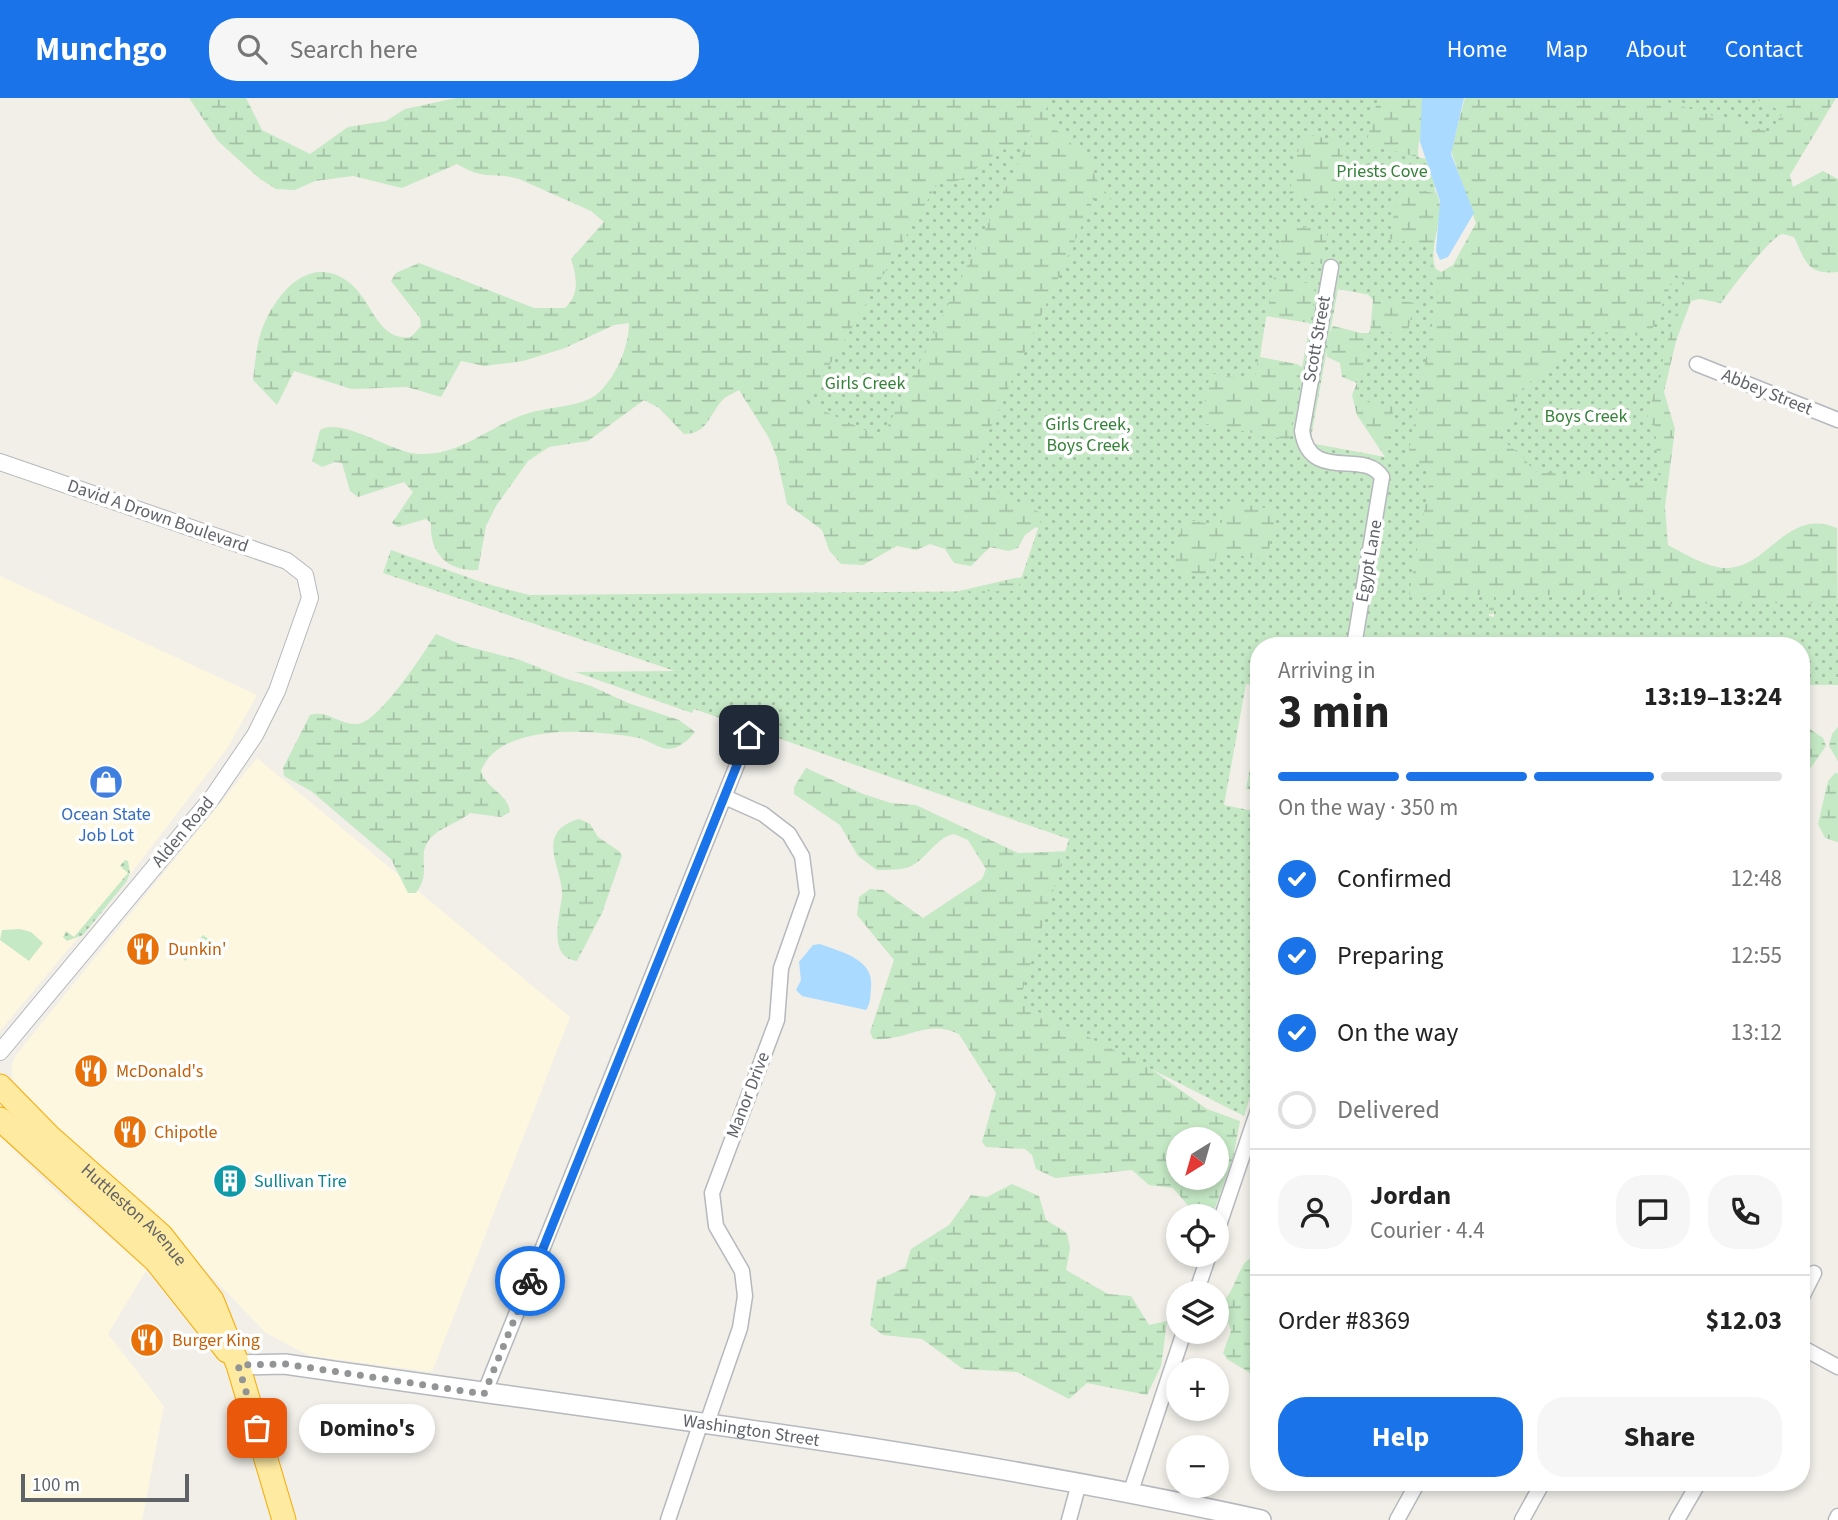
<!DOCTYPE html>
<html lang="en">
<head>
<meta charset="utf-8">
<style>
  :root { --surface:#fff; --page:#f6f6f6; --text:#222; --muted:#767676; --line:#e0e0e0; --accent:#1a73e8 }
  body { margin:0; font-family:"Source Sans 3",sans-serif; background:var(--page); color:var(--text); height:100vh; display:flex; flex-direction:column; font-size:26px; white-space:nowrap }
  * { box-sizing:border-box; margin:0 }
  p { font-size:23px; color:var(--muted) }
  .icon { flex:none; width:38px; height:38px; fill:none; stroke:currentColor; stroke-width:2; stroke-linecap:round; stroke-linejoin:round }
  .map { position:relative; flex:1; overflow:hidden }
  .sheet { position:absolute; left:1250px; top:539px; width:560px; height:854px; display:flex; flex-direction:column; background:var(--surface); border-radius:28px; box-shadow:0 4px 10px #0003 }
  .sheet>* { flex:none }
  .needle { width:46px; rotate:217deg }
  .controls { position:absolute; left:1166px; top:1029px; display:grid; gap:14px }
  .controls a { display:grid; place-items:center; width:63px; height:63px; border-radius:50%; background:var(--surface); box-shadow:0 4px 10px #0003; font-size:35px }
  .scale { position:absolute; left:21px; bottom:18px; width:168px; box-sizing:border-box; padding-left:7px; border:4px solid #5f6368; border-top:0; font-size:19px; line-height:24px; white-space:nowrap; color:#5f6368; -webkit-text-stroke:5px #fff; paint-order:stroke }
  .pin { position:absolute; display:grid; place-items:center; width:60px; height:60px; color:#fff; margin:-30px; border-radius:14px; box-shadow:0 4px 10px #0006 }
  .courier { position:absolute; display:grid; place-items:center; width:70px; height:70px; margin:-35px; border:5px solid #1a73e8; border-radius:50%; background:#fff; color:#222; box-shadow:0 2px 9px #0007 }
  .bubble { position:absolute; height:49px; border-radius:24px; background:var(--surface); box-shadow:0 4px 10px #0003; font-size:23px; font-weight:700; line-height:49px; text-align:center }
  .headline em { font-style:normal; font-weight:700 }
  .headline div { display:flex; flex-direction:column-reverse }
  .headline { display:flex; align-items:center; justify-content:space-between; height:119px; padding:0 28px }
  h1 { font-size:46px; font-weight:700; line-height:52px }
  .bar { display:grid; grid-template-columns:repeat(4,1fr); gap:10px 7px; align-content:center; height:84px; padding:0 28px }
  .bar i { height:9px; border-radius:5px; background:var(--line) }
  .bar .current { background:var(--accent) }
  .bar p { grid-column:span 4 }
  .line { display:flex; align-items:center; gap:18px; padding:0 28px; border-top:2px solid var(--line) }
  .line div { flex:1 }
  .round { display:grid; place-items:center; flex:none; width:74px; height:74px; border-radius:28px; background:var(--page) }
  ol { padding:0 28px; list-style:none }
  li { display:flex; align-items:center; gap:21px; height:77px }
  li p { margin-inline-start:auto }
  li .icon { padding:7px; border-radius:50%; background:var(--accent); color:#fff; stroke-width:4 }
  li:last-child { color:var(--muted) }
  li i { width:38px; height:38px; border:4px solid var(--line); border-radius:50% }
  .primary-button { display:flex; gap:14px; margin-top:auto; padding:14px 28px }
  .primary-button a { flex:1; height:80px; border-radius:28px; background:var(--accent); color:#fff; font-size:28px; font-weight:700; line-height:80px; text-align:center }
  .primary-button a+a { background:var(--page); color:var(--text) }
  header { display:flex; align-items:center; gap:42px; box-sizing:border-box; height:98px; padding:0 35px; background:var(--accent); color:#fff }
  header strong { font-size:33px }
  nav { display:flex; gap:38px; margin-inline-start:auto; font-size:24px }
  .search { width:490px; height:63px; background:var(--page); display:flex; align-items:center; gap:18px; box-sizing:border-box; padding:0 24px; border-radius:28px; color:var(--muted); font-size:26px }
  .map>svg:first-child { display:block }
</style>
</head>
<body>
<header>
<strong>Munchgo</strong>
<div class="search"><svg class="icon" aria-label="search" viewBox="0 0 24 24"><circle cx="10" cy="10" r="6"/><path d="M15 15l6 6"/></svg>Search here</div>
<nav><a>Home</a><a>Map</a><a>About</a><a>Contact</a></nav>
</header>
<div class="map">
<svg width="1838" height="1422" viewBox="0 0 1838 1422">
  <defs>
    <pattern id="wetland-marsh" width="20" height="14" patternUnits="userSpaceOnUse" patternTransform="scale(1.75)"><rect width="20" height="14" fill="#c5e8c5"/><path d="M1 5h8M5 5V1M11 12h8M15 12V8" fill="none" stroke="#a3c0a4"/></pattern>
    <pattern id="park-dots" width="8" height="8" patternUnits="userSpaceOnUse" patternTransform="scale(1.75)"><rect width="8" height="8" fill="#c5e8c5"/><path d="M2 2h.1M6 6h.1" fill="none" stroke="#a3c0a4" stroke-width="1.8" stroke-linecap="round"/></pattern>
  </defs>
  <rect width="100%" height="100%" fill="#f1efe8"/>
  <g fill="#fef7e0">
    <path d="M0 478 257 597 228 649 125 783 0 933Z"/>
    <path d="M257 660 570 919 432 1274 310 1258 266 1235 135 1099 31 1004 12 980V966L16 957Z"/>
    <path d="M0 1038 56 1094 147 1171 108 1236 164 1308 142 1422H0Z"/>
  </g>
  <path fill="#c5e8c5" d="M20 831 31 834 43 845 29 863 0 842 2 832Z"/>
  <g fill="url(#wetland-marsh)" fill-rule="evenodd">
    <path d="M189 0H246L262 32 310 56 348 29 386 23 405 11 456 0H1435C1429 16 1419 35 1418 52 1417 74 1440 91 1440 107 1441 126 1428 156 1436 171L1441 174 1453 167 1476 125 1451 53 1465 0H1836L1790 77 1793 89 1823 73 1838 81V174C1807 177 1806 164 1794 139 1793 139 1784 136 1783 136 1772 136 1729 194 1721 205L1700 201 1691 203 1676 243 1664 294 1675 331 1665 409 1668 447C1685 456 1709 471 1729 470 1770 467 1788 409 1837 430L1838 518 1501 513 1492 516 1379 520 1389 379 1385 359 1357 317 1352 297 1357 285 1342 279 1340 265 1327 259V241L1333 228 1361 235H1370L1373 202 1366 194 1329 186 1316 226 1266 218 1260 259 1297 266 1307 272V286L1263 480 942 497 1015 480 1064 474 1056 439 1036 429 1025 437 1018 450 1008 453 990 449 971 468 954 465 945 451 930 446 916 452 897 448 863 467 841 466 829 452 822 432 787 406 777 360 769 340 739 292C732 296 724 299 720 305 708 320 706 336 684 336L659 310 644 302 588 343 549 349 528 363 496 408 486 428 478 472C448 474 429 455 431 425L426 421 398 429 392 425 413 394 404 384 358 399 350 393 342 365 335 364 322 369 312 363 320 332C342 318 393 356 420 356 463 357 490 327 529 315 548 309 580 309 596 297 615 281 629 250 629 225L614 227 565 250 523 263 484 268 461 263 441 299 407 289 352 291 294 273 277 307 253 282C255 267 256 249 261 234 274 198 309 152 351 186 372 203 378 244 411 239L421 228 420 220 391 183 396 175 419 165 534 210H565C580 196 577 179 571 161L604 124 591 113 519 81C492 73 488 84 457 66L402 90 353 78 315 83 295 92 276 91 260 81 218 43Z"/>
    <path d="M436 536 462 547 520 562 567 581 591 588 628 605 679 622 695 634C690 640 682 648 674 650 661 654 650 642 639 640 597 632 500 623 481 673 486 691 508 695 510 714L501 719 470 715C456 727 434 730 426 747 419 762 431 775 416 795H408L391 761 311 693 284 678 283 670 310 617C326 611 340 627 357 626 379 625 423 556 436 536Z"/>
    <path d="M1801 625 1823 640 1826 648 1810 671 1801 711Z"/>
    <path d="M1838 629V663L1829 648 1832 636Z"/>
    <path d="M806 670 863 696 891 705 916 707 1018 755 1072 753 1143 965 1207 1011 1240 1023 1233 1060 1212 1118H1197L1173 1090 1149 1087 1132 1072 1055 1080 1036 1071 1032 1057 1025 1051 986 1049 982 1044 996 995 959 936C925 920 906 944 873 941L870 934 894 862 857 817 859 799 870 791 883 792 923 820 982 781 986 771 968 742 954 736C934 740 926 764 906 770 897 772 886 772 877 772L858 758 840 727 794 696V689ZM1178 1041H1216V1080H1178Z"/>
    <path d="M1835 675H1838V744L1825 740 1818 726 1828 683Z"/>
    <path d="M579 721 590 726 598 739 619 753 622 758 602 815 577 863C546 859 561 816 562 796 563 770 533 734 579 721Z"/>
    <path d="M1012 1086 1039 1098 1046 1122 1067 1135 1070 1151 1066 1172 1108 1196 1131 1198 1149 1227 1167 1223 1161 1268 1147 1297 1087 1285 1069 1301 1017 1274 963 1271 922 1241 883 1237 870 1227 877 1182 905 1170 911 1151 949 1127 971 1097 987 1099Z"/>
    <path d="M1249 1161 1258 1163V1280L1227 1261 1223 1255 1231 1233 1222 1205C1236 1191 1238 1168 1249 1161Z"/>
  </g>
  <g fill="url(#park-dots)" fill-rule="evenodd">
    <path d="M1051 0H1378L1366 46 1426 61 1435 88 1434 95 1399 89 1389 141 1434 148 1429 179 1438 194 1407 364 1432 369 1409 497H1487L1489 518 1494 519V497H1666L1667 506 1838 505V587H1801V548H1258V588L1246 586 1224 707 1258 714V974L1244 1018 1019 904 1069 741 694 611 692 615 575 574 675 573 383 475 391 452 484 485 529 497 1017 493 1043 416 968 380 1096 96 1113 105 1095 79 1093 66 1050 26 1045 14ZM1302 35 1345 45 1333 106 1289 97ZM1284 125 1328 133 1322 166 1278 158ZM1274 179 1317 187 1289 342 1201 325 1210 275 1254 283ZM1338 191 1414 205 1407 238 1370 231 1357 302 1394 309 1385 359 1310 345ZM1226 403 1276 412 1267 463 1217 453 1212 479 1174 472 1183 421 1221 428Z"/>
    <path d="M1653 0H1753L1783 14 1770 34Z"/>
    <path d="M1030 33H1034L882 340 807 305 939 83C964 90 976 67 995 56 1012 47 1017 50 1030 33Z"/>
    <path d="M1675 177 1685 181 1646 324 1655 328 1659 387 1534 373 1523 359 1498 338 1514 313 1516 296 1594 233 1649 239Z"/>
    <path d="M1258 629V693L1246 691Z"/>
    <path d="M125 762 128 763 130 775 126 784 83 837 67 843 63 839 66 833 74 839 128 775 120 768Z"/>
    <path d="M203 837 214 845 212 847 205 842 185 863 183 860Z"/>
  </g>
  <g fill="#aadaff">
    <path d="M1422 0H1464L1451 56 1474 115 1448 159 1440 162 1436 153 1440 103 1420 44Z"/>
    <path d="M820 846C841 854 875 861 871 890 870 899 871 904 866 912L802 898 796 892 801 882 799 864 813 847Z"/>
  </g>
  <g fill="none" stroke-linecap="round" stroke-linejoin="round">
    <g stroke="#b5b8bc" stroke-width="17">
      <g id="minor">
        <path d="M1331 169 1302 333C1310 386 1364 350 1382 379L1354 548"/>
        <path d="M1697 266 1838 322"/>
        <path d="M1216 1136 1258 1012"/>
        <path d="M1196 1195 1209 1157"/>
        <path d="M1801 1201 1814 1175"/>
        <path d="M1801 1249 1838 1269"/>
        <path d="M484 1296 749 637"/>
        <path d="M706 1328 740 1230 745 1198 742 1173 716 1128 712 1095 777 922 781 870 807 796 802 758 789 736 763 716 725 699"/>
        <path d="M1131 1393 1184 1234"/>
        <path d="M668 1422 700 1327"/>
        <path d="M1069 1422 1079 1385"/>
        <path d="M1397 1422 1418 1384"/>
        <path d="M1522 1422 1543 1384"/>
        <path d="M1677 1422 1699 1384"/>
        <path d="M1836 1422 1838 1418"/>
      </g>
    </g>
    <g stroke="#b5b8bc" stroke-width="18">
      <path id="tertiary" d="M0 364 287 463 305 477 310 500 277 593 255 637 212 700 0 954"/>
    </g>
    <g stroke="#b6babf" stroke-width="22">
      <g id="secondary">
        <path id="s1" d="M238 1267 285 1266C610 1314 939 1351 1261 1422"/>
      </g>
    </g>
    <g stroke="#f9ab00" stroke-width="25">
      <g id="trunk">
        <path id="s2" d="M0 988 49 1038 161 1137 212 1202 238 1267 284 1422"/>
        <path d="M0 1021 156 1163 227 1253"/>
      </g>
    </g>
    <use href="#minor" stroke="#fff" stroke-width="14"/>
    <use href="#tertiary" stroke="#fff" stroke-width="16"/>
    <use href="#secondary" stroke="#fff" stroke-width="19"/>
    <use href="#trunk" stroke="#feeaa1" stroke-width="23"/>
  </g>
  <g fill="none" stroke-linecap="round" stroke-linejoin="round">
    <path stroke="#929495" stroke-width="7" stroke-dasharray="0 12.6" d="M257 1330 238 1267 285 1266 484 1296 530 1183"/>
    <path stroke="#1a73e8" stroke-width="9" d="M530 1183 749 637"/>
  </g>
  <defs>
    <g id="shop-disc" transform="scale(1.75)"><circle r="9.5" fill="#3f7fe0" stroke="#fff"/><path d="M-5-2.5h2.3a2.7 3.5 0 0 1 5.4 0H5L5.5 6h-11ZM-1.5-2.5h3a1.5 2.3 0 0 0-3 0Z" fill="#fff"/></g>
    <g id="restaurant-disc" transform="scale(1.75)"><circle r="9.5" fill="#e8710a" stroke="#fff"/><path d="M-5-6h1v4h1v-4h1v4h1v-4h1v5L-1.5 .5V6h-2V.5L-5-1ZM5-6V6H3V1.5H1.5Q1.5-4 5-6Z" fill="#fff"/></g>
    <g id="building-disc" transform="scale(1.75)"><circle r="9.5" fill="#0f9aa8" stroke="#fff"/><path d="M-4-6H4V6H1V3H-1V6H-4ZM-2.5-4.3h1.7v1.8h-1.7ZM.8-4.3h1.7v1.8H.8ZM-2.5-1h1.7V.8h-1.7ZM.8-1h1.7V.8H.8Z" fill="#fff"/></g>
  </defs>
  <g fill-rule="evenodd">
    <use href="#shop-disc" x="106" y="684"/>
    <use href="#restaurant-disc" x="143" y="851"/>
    <use href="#restaurant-disc" x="91" y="973"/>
    <use href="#restaurant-disc" x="130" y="1034"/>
    <use href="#building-disc" x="230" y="1083"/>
    <use href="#restaurant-disc" x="147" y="1242"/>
  </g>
  <g text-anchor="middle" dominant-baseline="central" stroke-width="7" stroke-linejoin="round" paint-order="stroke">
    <g font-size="18" fill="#348238" stroke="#fff">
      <text x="1382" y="73">Priests Cove</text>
      <text x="865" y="285">Girls Creek</text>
      <text x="1586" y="318">Boys Creek</text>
      <text x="1088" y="326">Girls Creek,<tspan x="1088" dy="21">Boys Creek</tspan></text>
    </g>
    <g font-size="18" fill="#5f6368" stroke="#fff">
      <text transform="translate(1317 241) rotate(-80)">Scott Street</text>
      <text transform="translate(1767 294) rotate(22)">Abbey Street</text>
      <text transform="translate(158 418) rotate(19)">David A Drown Boulevard</text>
      <text transform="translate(1369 463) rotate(-80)">Egypt Lane</text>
      <text transform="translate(183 734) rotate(-50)">Alden Road</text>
      <text transform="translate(748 997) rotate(-69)">Manor Drive</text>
      <text stroke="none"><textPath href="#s2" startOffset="186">Huttleston Avenue</textPath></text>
      <text stroke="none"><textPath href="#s1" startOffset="518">Washington Street</textPath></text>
    </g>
    <g font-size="18" fill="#366cbe" stroke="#fff">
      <text x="106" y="716">Ocean State<tspan x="106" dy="21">Job Lot</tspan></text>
    </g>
    <g font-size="18" fill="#c56008" stroke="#fff" text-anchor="start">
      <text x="168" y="851">Dunkin'</text>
      <text x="116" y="973">McDonald's</text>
      <text x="154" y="1034">Chipotle</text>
      <text x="172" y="1242">Burger King</text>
    </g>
    <g font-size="18" fill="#0d838f" stroke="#fff" text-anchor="start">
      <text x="254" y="1083">Sullivan Tire</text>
    </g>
  </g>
</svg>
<div class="controls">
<a><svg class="needle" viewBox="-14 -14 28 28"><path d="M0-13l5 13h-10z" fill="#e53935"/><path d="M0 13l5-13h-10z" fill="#767676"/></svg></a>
<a><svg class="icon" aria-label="locate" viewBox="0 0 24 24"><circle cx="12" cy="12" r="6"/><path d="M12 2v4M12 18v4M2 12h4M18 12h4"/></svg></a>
<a><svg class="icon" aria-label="layers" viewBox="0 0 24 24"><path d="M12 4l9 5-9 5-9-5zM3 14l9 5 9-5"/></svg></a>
<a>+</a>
<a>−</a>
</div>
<div class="scale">100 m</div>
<div class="pin" style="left:257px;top:1330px;background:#ea580c"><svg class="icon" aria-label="bag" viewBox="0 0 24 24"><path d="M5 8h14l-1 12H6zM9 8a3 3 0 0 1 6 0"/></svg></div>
<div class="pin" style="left:749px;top:637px;background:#1f2937"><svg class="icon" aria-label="home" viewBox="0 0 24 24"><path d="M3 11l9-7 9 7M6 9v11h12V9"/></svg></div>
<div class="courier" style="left:530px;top:1183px"><svg class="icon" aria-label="bike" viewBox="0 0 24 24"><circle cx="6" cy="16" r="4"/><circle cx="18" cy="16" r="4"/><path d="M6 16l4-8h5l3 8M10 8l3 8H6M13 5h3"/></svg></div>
<div class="bubble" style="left:299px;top:1306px;width:136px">Domino's</div>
<section class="sheet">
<div class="headline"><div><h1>3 min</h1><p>Arriving in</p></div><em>13:19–13:24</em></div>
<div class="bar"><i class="current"></i><i class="current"></i><i class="current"></i><i></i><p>On the way · 350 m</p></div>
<ol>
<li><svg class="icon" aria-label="check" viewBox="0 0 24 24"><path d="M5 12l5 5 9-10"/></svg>Confirmed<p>12:48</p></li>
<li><svg class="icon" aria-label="check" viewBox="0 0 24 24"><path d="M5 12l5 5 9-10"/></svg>Preparing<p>12:55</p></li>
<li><svg class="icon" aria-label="check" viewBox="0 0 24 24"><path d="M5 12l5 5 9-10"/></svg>On the way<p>13:12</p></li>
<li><i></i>Delivered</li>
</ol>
<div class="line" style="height:126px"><a class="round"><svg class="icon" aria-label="person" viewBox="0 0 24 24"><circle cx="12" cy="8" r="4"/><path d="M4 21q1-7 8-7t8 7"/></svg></a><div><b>Jordan</b><p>Courier · 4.4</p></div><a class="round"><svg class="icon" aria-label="chat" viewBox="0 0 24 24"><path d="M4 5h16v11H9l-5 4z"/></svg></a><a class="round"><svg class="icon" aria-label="phone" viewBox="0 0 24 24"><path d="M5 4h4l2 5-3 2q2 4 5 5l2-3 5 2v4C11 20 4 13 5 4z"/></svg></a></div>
<div class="line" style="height:91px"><div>Order #8369</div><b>$12.03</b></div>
<div class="primary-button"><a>Help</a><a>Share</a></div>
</section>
</div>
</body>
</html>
